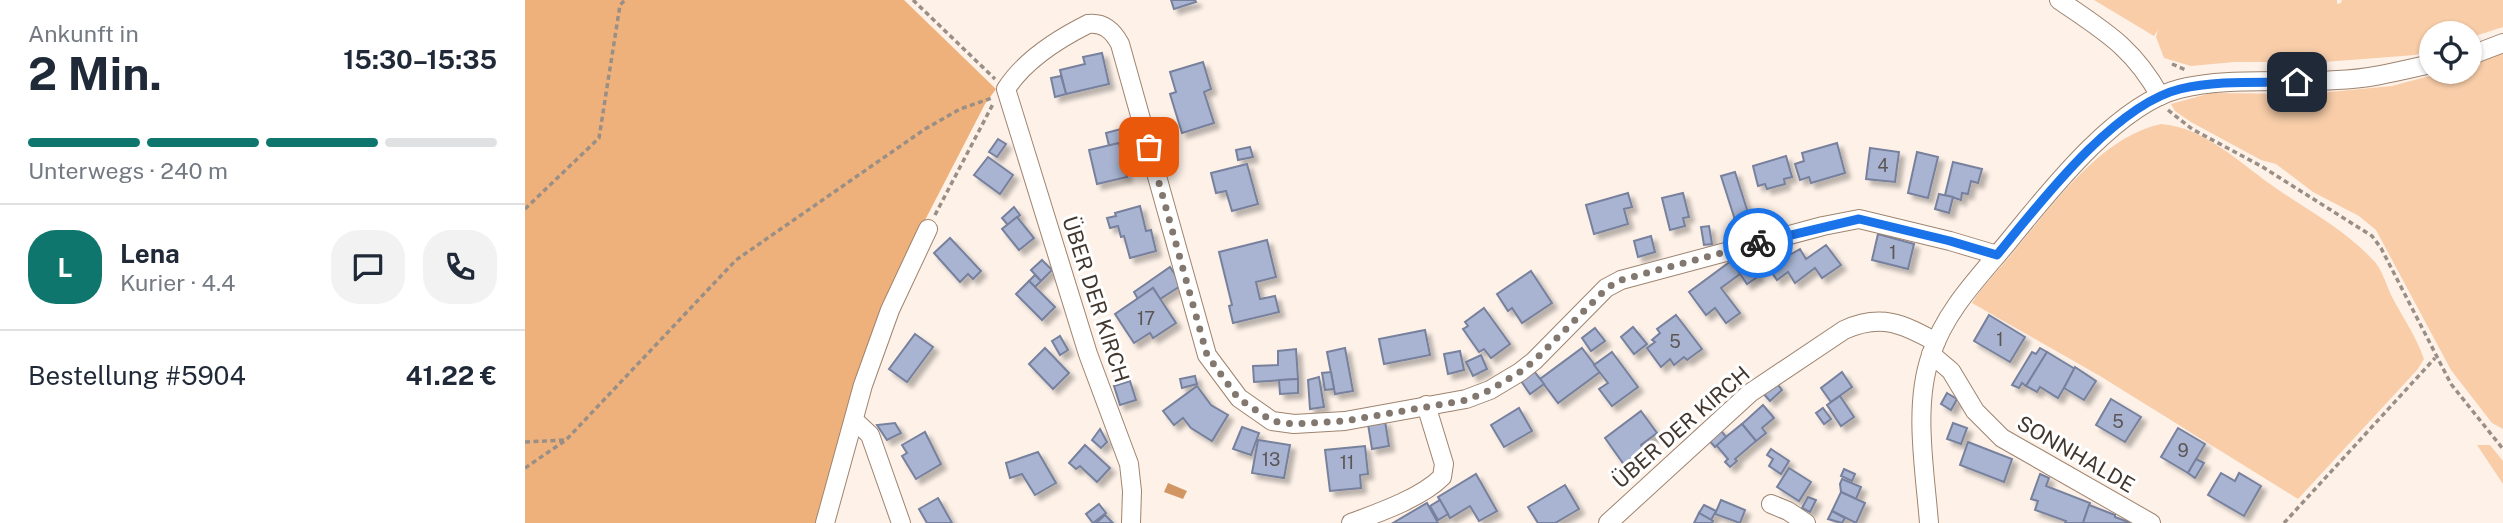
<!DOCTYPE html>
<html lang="de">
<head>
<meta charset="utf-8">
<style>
  :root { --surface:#fff; --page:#f2f2f3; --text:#1f2937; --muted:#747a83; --line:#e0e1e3; --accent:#0f766e }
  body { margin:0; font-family:"Public Sans",sans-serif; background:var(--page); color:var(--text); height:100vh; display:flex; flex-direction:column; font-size:26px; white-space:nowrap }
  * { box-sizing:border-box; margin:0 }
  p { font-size:23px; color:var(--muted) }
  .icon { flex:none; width:38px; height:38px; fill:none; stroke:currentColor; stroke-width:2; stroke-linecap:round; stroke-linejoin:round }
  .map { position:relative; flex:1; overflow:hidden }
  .panel { display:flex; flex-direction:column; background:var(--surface); width:525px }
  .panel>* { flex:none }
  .buttons { position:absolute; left:1894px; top:21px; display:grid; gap:14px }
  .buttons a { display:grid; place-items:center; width:63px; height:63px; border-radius:50%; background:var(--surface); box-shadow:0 2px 5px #0004; font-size:35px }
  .pin { position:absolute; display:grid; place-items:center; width:60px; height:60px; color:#fff; margin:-30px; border-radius:14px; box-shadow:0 4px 10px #0006 }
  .courier { position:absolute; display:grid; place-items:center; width:70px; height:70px; margin:-35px; border:5px solid #1a73e8; border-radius:50%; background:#fff; color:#222; box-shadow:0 2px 9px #0007 }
  .summary em { font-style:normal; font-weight:700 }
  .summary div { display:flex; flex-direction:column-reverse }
  .summary { display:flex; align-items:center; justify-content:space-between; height:119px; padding:0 28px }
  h1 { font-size:46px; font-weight:700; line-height:52px }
  .bar { display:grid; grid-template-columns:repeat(4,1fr); gap:10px 7px; align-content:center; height:84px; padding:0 28px }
  .bar i { height:9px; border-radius:5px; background:var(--line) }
  .bar .on { background:var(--accent) }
  .bar p { grid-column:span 4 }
  .line { display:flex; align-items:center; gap:18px; padding:0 28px; border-top:2px solid var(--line) }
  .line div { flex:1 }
  .round { display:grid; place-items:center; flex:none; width:74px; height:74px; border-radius:28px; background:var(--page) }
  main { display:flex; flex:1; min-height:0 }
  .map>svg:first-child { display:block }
</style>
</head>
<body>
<main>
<section class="panel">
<div class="summary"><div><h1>2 Min.</h1><p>Ankunft in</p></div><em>15:30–15:35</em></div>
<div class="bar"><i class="on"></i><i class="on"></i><i class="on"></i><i></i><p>Unterwegs · 240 m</p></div>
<div class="line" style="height:126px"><b class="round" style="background:var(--accent);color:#fff">L</b><div><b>Lena</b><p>Kurier · 4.4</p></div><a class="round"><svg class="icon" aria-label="chat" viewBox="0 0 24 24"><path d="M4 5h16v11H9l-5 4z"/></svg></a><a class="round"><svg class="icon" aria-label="phone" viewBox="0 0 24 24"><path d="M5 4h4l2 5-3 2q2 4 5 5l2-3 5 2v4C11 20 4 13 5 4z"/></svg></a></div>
<div class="line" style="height:91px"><div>Bestellung #5904</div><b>41.22 €</b></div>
</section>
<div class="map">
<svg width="1978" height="523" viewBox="0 0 1978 523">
  <defs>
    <filter id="shadow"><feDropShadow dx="5" dy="5" stdDeviation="2" flood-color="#0004"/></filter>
  </defs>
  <rect width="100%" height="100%" fill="#fdf1e8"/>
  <g fill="#f8cda8">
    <path d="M1569 0H1812V4L1816 3 1817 0H1978V27L1944 38V33H1906V50L1890 55 1799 62H1709L1666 66 1639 58 1631 37 1633 30 1629 36Z"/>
    <path d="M1978 52V429L1967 423 1926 370 1851 230 1834 216 1788 192 1751 164 1736 160 1666 122 1650 111 1646 104 1686 93 1784 94 1867 86 1919 72H1944V64Z"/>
    <path d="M1636 124C1680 127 1717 165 1752 189 1784 211 1820 230 1847 259 1857 268 1861 285 1867 297 1878 318 1891 336 1899 359L1892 370 1773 499 1575 376 1447 303C1459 284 1477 266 1491 249 1529 203 1576 137 1636 124Z"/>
    <path d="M1952 445H1965L1978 461V484Z"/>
  </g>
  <path fill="#eeb17b" d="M0 0H379L471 89 460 104 397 226 293 523H0Z"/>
  <path fill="#d29662" d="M643 483 662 491 658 499 639 492Z"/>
  <g fill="#a8b4d1" stroke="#77819d" stroke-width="2" filter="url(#shadow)">
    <path d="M646 0H670L671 2 649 9Z"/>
    <path d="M577 53 584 84 541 94 535 70 560 64 558 57Z"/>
    <path d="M678 62 686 89 679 92 689 123 657 133 645 94 651 92 645 72Z"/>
    <path d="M536 76 541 94 530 97 526 78Z"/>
    <path d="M596 129 599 142 584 146 581 133Z"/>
    <path d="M473 139 481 144 472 157 464 152Z"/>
    <path d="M594 143 602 177 572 184 564 150Z"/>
    <path d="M1312 143 1320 173 1286 183 1284 177 1275 180 1270 164 1279 161 1277 153Z"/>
    <path d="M725 147 728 157 713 160 711 150Z"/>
    <path d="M1345 148 1374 152 1370 182 1341 179Z"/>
    <path d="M1392 152 1413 157 1403 198 1383 193Z"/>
    <path d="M1261 156 1267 177 1259 179 1260 184 1242 189 1240 184 1233 186 1228 166Z"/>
    <path d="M463 157 488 175 475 194 449 175Z"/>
    <path d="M1428 162 1457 169 1453 183 1446 181 1443 194 1437 193 1436 200 1420 195Z"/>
    <path d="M722 164 733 204 707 211 701 191 691 193 686 173Z"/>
    <path d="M1210 172 1225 219 1211 223 1196 176Z"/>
    <path d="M1103 193 1107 207 1099 209 1103 224 1069 234 1061 205Z"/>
    <path d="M1158 193 1164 217 1158 218 1160 226 1145 230 1137 198Z"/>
    <path d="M1414 194 1428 197 1424 213 1410 209Z"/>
    <path d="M615 206 621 231 626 230 631 251 605 258 599 236 596 237 593 226 585 228 582 218 591 216 590 213Z"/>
    <path d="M489 207 495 215 483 225 477 218Z"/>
    <path d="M492 217 509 238 494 250 477 229Z"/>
    <path d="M1184 226 1187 244 1179 245 1176 227Z"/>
    <path d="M1353 234 1389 244 1383 269 1347 260Z"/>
    <path d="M1126 236 1130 252 1113 257 1109 241Z"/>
    <path d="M425 238 456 271 448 279 443 274 435 282 409 253Z"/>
    <path d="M742 240 751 277 731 282 735 299 750 296 754 312 708 323 704 306 707 305 694 252Z"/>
    <path d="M1301 245 1316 265 1297 278 1290 268 1270 283 1263 272 1252 280 1243 267 1275 249 1281 259Z"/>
    <path d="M517 260 527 270 516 281 506 270Z"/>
    <path d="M1206 261 1215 274 1196 288 1215 313 1201 323 1190 308 1181 315 1164 292Z"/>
    <path d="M1224 262 1234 276 1222 284 1213 271Z"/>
    <path d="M645 267 657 285 635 299 628 288 613 299 609 292Z"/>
    <path d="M1006 271 1027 303 997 323 987 308 983 311 972 294Z"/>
    <path d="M510 275 516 281 510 287 504 281Z"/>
    <path d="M504 281 530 307 517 320 491 294Z"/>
    <path d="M628 288 651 323 628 338 625 333 609 343 590 314Z"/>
    <path d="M959 308 985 344 966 358 959 349 954 352 938 329 943 326 940 322Z"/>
    <path d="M1151 315 1177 349 1162 360 1159 357 1149 365 1145 359 1136 367 1122 348 1130 342 1127 340 1135 333 1132 329Z"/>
    <path d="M1464 315 1500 337 1485 362 1449 341Z"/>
    <path d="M1108 327 1122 344 1109 354 1096 337Z"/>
    <path d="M1070 328 1080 341 1066 351 1057 338Z"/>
    <path d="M900 330 905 355 859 364 854 339Z"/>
    <path d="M390 334 408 347 382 382 364 369Z"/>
    <path d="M535 336 543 350 535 355 527 341Z"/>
    <path d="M520 348 544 373 528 389 504 364Z"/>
    <path d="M820 348 828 391 810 394 802 352Z"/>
    <path d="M1057 348 1075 372 1033 403 1015 379Z"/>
    <path d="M1515 348 1522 352 1501 386 1497 383 1494 388 1487 385 1507 352 1511 354Z"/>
    <path d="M771 349 773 379 729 382 728 366 753 365V351Z"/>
    <path d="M935 351 939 370 923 374 919 354Z"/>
    <path d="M1087 352 1113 387 1087 406 1074 389 1083 383 1069 365Z"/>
    <path d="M1522 352 1550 369 1533 398 1515 387 1512 392 1501 386Z"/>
    <path d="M956 355 962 369 948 376 941 362Z"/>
    <path d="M1550 367 1571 381 1559 400 1539 388Z"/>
    <path d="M1009 371 1019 384 1005 394 996 381Z"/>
    <path d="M806 372 809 389 800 390 797 373Z"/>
    <path d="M1317 372 1327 387 1306 402 1296 388Z"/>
    <path d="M670 376 672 384 657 388 655 379Z"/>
    <path d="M794 377 799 407 785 409 783 380Z"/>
    <path d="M773 379V393L755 394 754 380Z"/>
    <path d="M605 381 611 400 595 405 589 386Z"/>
    <path d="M1250 381 1257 390 1245 401 1237 392Z"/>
    <path d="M672 386 686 405 703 415 687 441 666 428 658 418 649 425 638 411Z"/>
    <path d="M1422 393 1432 399 1426 410 1416 404Z"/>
    <path d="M1315 396 1329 417 1316 426 1302 405Z"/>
    <path d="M1586 399 1616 417 1600 442 1571 425Z"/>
    <path d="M1238 405 1249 418 1237 428 1241 433 1231 441 1217 424Z"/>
    <path d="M994 408 1007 431 979 447 966 425Z"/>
    <path d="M1298 408 1306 419 1299 424 1291 413Z"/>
    <path d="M1116 411 1132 433 1116 445 1120 451 1100 466 1080 438Z"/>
    <path d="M860 421 864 446 847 449 843 424Z"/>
    <path d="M370 423 376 433 362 440 352 425Z"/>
    <path d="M1428 423 1442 428 1436 444 1422 439Z"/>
    <path d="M1217 424 1231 441 1210 459 1212 461 1205 467 1200 462 1203 459 1191 445Z"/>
    <path d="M717 427 734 433 726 455 708 449Z"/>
    <path d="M1194 428 1201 437 1190 447 1182 438Z"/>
    <path d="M1653 428 1680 444 1663 473 1636 457Z"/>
    <path d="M575 429 582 442 576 448 567 440Z"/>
    <path d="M400 432 416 464 391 479 377 456 382 453 377 445Z"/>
    <path d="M733 440 765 445 759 478 727 473Z"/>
    <path d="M1443 442 1487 459 1479 482 1435 465Z"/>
    <path d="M560 445 585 468 572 482 555 466 551 469 544 463Z"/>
    <path d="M840 446 843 474 835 475 836 488 805 491 800 450Z"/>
    <path d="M1246 449 1264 461 1256 474 1244 466 1248 459 1242 455Z"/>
    <path d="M513 452 531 483 510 495 497 474 485 478 481 463Z"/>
    <path d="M1671 459 1679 463 1670 478 1663 473Z"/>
    <path d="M1264 468 1286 482 1274 501 1252 487Z"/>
    <path d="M1319 469 1330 474 1327 481 1316 476Z"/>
    <path d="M1696 473 1710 481 1714 473 1736 486 1719 516 1683 495Z"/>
    <path d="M951 474 972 511 954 521 945 506 925 518 913 497Z"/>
    <path d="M1515 474 1524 478 1521 486 1565 503 1558 523H1540L1541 521 1510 510 1513 501 1506 499Z"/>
    <path d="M1317 479 1336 487 1331 499 1316 492 1315 484Z"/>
    <path d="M1040 485 1054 509 1030 523H1013L1003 507Z"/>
    <path d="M1316 492 1340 503 1331 523 1307 511Z"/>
    <path d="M1283 497 1291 500 1285 512 1277 508Z"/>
    <path d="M413 498 427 523H402L394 509Z"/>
    <path d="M915 500 923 514 913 520 905 506Z"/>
    <path d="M1196 500 1220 510 1215 523 1190 514Z"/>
    <path d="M902 503 913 523H868Z"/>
    <path d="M574 504 581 513 568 523 561 514Z"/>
    <path d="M1179 505 1191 511 1186 520 1174 513Z"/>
    <path d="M1564 505 1590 515V517L1606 523H1558Z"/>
    <path d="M1307 511 1320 518 1317 523 1303 519Z"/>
    <path d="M1174 513 1188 521 1187 523H1169Z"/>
    <path d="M580 515 588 523H571Z"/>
  </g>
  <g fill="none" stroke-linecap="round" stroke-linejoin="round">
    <g stroke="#9e846f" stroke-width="20">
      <g id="minor">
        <path d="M1534 0C1579 31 1608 47 1635 96"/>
        <path d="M1944 56 1978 43"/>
        <path d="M1406 354 1426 371 1450 411 1477 438 1626 523"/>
        <path d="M329 420 345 435 376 523"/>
        <path d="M1246 504 1263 511 1281 523"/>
        <path d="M300 523 338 385 365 310 403 229"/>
        <path d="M606 523 607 491 604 464 563 354 481 89C499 61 533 39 563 24 579 22 588 31 595 44L682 355 714 398 747 421 769 424 820 421 941 399 965 390 995 372 1009 361 1081 288 1096 280 1298 226 1334 219 1425 241 1472 255"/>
        <path d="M826 523C853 513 896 498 917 477L919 464 901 405"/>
        <path d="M1083 523 1225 393 1319 330C1356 313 1378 324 1411 342"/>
        <path d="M1404 523C1400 470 1388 406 1406 355 1420 311 1454 277 1483 242 1523 193 1591 105 1654 89 1699 77 1764 83 1812 80 1844 79 1875 71 1906 64"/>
      </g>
    </g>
    <g stroke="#9a8f86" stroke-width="3.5" stroke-dasharray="5 3.5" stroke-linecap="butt">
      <path d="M388 0 470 79"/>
      <path d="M1647 64 1661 70"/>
      <path d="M1643 110 1667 129 1736 166 1847 236 1856 248 1926 384 1978 449"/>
      <path d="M0 209 74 138 95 5 100 0"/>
      <path d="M410 215 468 104"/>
      <path d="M0 442 39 440"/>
      <path d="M0 468 41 440 211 260 400 129 435 109 467 98"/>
      <path d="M1759 523 1910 358"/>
    </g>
    <use href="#minor" stroke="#fff" stroke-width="18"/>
  </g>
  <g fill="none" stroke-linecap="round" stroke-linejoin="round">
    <path stroke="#83786f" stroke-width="7" stroke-dasharray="0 12.6" d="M624 147 682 355 713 398 747 421 769 424 820 421 942 400 965 390 995 372 1009 361 1082 288 1096 280 1233 243"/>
    <path stroke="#1a73e8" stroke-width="9" d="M1233 243 1334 219 1425 241 1472 255C1514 204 1589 105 1655 89 1693 80 1734 83 1772 82"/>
  </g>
  <g text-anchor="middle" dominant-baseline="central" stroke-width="6" stroke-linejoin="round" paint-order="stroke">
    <g font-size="18" fill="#5c5657">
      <text x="1358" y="165">4</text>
      <text x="1368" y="252">1</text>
      <text x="621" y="318">17</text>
      <text x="1475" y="339">1</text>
      <text x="1150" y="341">5</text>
      <text x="1593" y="421">5</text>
      <text x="1658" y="450">9</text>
      <text x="746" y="459">13</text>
      <text x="822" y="462">11</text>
    </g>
    <g font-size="21" fill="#42372e" stroke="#fff">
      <text transform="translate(571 299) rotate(72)">ÜBER DER KIRCH</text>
      <text transform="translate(1156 427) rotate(-41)">ÜBER DER KIRCH</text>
      <text transform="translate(1551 454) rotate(30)">SONNHALDE</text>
    </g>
  </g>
</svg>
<div class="buttons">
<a><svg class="icon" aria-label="locate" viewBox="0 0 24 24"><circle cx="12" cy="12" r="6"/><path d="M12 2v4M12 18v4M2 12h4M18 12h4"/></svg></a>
</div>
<div class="pin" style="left:624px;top:147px;background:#ea580c"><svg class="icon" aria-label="bag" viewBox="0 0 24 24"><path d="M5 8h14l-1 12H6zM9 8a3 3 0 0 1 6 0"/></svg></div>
<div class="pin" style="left:1772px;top:82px;background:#1f2937"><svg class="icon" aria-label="home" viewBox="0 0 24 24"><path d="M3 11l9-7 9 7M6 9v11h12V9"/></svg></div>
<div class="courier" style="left:1233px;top:243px"><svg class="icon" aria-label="bike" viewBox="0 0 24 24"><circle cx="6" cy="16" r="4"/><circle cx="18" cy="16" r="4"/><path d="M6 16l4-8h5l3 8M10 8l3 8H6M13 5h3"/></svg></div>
</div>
</main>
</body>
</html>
